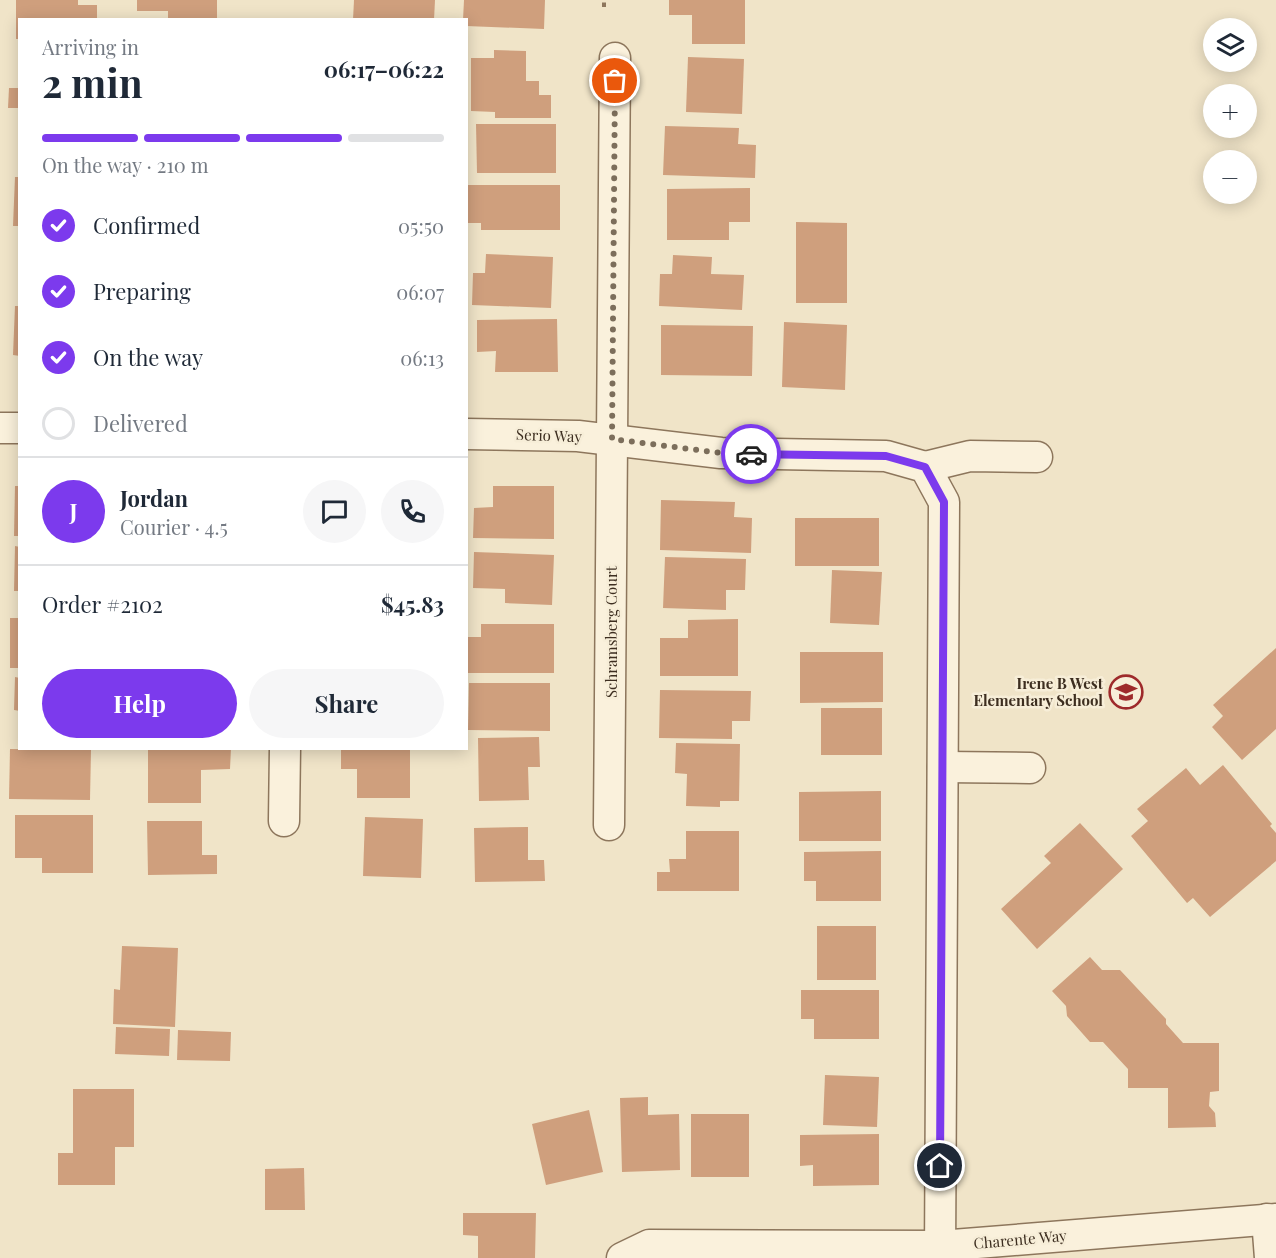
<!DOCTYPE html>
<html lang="en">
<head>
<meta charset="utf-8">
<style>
  :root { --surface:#fff; --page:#f6f6f7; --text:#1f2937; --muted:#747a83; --line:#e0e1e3; --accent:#7c3aed }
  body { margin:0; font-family:"Playfair Display",serif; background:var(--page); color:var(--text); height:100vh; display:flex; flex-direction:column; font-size:22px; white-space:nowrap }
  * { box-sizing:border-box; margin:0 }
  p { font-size:20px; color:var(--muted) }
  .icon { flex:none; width:33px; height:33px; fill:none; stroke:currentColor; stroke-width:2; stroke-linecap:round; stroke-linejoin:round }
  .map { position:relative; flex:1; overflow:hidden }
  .side { position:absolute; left:18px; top:18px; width:450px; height:732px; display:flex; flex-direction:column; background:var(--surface); border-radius:0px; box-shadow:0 3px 15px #0003 }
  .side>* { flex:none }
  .buttons { position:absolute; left:1203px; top:18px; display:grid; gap:12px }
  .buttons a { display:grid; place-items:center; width:54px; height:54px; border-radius:50%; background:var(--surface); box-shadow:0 3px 15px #0003; font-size:30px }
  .pin { position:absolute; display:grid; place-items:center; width:51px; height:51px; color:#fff; margin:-26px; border:3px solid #fff; border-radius:50%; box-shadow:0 2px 6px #0007 }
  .courier { position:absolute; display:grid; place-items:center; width:60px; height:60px; margin:-30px; border:4px solid #7c3aed; border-radius:50%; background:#fff; color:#222; box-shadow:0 2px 8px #0007 }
  .headline em { font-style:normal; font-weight:700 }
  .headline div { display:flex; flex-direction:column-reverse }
  .headline { display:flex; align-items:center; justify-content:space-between; height:102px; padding:0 24px }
  h1 { font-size:39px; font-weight:700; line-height:45px }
  .bar { display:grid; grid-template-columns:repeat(4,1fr); gap:9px 6px; align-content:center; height:72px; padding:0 24px }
  .bar i { height:8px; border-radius:4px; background:var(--line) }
  .bar .selected { background:var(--accent) }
  .bar p { grid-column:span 4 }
  .line { display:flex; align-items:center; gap:15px; padding:0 24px; border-top:2px solid var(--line) }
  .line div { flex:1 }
  .round { display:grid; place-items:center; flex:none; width:63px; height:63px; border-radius:32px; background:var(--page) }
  ol { padding:0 24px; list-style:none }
  li { display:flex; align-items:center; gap:18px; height:66px }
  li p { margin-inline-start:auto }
  li .icon { padding:6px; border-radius:50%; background:var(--accent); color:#fff; stroke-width:4 }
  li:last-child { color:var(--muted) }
  li i { width:33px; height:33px; border:3px solid var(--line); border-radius:50% }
  .button { display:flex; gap:12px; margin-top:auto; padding:12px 24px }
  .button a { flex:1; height:69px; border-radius:36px; background:var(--accent); color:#fff; font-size:24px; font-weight:700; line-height:69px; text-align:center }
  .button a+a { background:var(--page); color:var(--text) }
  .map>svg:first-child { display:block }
</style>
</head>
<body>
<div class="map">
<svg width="1276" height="1258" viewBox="0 0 1276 1258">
  <rect width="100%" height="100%" fill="#f0e4c8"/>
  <g fill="#cf9f7d">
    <path d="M16 0H78V5H97V20H20V39H16Z"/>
    <path d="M137 0H217V20H168V11H137Z"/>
    <path d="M354 0H435L434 20H353Z"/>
    <path d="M464 0H545L544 29 466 26V20H463Z"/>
    <path d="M669 0H745V44H692V15H669Z"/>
    <path d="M494 50 526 51V81H539V95H551V118H495V112L471 111V58H494Z"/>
    <path d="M688 57 744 59 742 114 686 112Z"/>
    <path d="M9 88H20V108H8Z"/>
    <path d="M476 124H556V173H477Z"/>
    <path d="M665 126 739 128 738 144 756 145 755 178 663 175Z"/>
    <path d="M15 177H20V226H13Z"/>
    <path d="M466 185H560V230H481V223H466Z"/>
    <path d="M750 188V222H729V240H667V189Z"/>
    <path d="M796 222 847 223V303H796Z"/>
    <path d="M486 254 553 257 551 308 472 305 473 273H485Z"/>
    <path d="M673 255 712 257 711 274 744 275 742 310 659 306 660 274H672Z"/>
    <path d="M15 306H20V356L13 355Z"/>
    <path d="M557 319 558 372H495L496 351 477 352V320Z"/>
    <path d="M784 322 847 325 845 390 782 387Z"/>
    <path d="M661 325 753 326 752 376 661 375Z"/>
    <path d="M15 486H20V536H14Z"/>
    <path d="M493 486H554V539L473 538 474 508 493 507Z"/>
    <path d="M661 500 735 502 734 517 752 518 751 553 660 550Z"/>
    <rect x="795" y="518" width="84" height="48"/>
    <path d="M15 546 20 547V591H14Z"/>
    <path d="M474 552 554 555 552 605 505 603V589L473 588Z"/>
    <path d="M665 557 746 559 745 590H726V610L663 608Z"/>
    <path d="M832 570 882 572 879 625 830 623Z"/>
    <rect x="10" y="618" width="10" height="50"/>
    <path d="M738 619V676H660V638H688V620Z"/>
    <path d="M481 624H554V673H466V637H481Z"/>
    <path d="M1276 648V729L1242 760 1212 727 1223 716 1213 705Z"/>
    <path d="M800 652H883V702L800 703Z"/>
    <path d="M15 677 20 678V711L14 710Z"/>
    <path d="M469 683H550V731L468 730Z"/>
    <path d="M660 690 751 691 750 721H732V739L659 738Z"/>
    <rect x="821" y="708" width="61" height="47"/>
    <path d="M539 737 540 767H528L529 800 479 801 478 738Z"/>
    <path d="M676 743 740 744 739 801H720V807L686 806 687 774 675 773Z"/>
    <path d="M148 748H231L230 769 201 770V803H148Z"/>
    <path d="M341 748H410V798H357V769H341Z"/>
    <path d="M10 749 91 750 90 800 9 799Z"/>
    <path d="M1223 765 1272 824 1270 826 1276 833V861L1210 917 1193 898 1187 903 1131 836 1148 821 1137 809 1186 768 1200 785Z"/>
    <path d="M881 791V841H799V792Z"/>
    <path d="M15 815H93V873H42V858H15Z"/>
    <path d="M365 817 423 819 421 878 363 876Z"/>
    <path d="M147 821H202V855H217V874L148 875Z"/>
    <path d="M1080 823 1123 869 1037 949 1001 909 1051 863 1044 856Z"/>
    <path d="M528 827V860H544L545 881 475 882 474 828Z"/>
    <path d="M686 831H739V891H657V872H670L669 859H686Z"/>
    <path d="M881 851V901H816V881H804V852Z"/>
    <rect x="817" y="926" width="59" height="54"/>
    <path d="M122 946 178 948 175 1027 113 1024 114 989 120 990Z"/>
    <path d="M1090 957 1102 970H1120L1166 1019V1024L1183 1043H1219V1091L1210 1092 1209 1106 1215 1113 1216 1127 1168 1128V1088H1128V1069L1103 1042H1090L1067 1016 1066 1006 1052 991Z"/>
    <path d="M801 990H879V1039H814V1019H801Z"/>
    <path d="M116 1027 170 1029 169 1056 115 1054Z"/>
    <path d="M178 1030 231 1032 230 1061 177 1060Z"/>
    <path d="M825 1075 879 1077 877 1127 823 1125Z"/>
    <path d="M73 1089H134V1147H115V1185H58V1153H73Z"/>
    <path d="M648 1097V1115L679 1114 680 1170 622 1172 620 1098Z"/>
    <path d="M589 1110 603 1172 546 1185 532 1124Z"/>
    <rect x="691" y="1114" width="58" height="63"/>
    <path d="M879 1134V1185L813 1186V1165L800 1166V1135Z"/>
    <path d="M304 1168 305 1210H265V1169Z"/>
    <path d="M463 1213H536L535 1258H478V1236L463 1235Z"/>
  </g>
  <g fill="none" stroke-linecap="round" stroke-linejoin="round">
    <g stroke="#8d765c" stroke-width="33">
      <g id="minor">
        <path d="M0 428H20"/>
        <path d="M466 434 578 436 721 453 886 456 925 467 944 502 940 1258"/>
        <path d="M925 467 970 456 1037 457"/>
        <path d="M943 767 1030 768"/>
        <path d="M284 821 285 748"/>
        <path d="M609 825 615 58"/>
        <path d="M1267 1219 1270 1258"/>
        <path d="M622 1258 649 1245 940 1246 1276 1219"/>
      </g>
    </g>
    <path stroke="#8d765c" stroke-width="4" stroke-dasharray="4.5 3" stroke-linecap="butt" d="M604 7V0"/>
    <use href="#minor" stroke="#faf1dc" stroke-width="30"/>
  </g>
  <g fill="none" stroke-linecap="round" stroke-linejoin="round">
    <path stroke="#7c6e5b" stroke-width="6" stroke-dasharray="0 10.8" d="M615 81 612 439 721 453 751 454"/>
    <path stroke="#7c3aed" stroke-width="8" d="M751 454 886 456 925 467 944 502 940 1166"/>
  </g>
  <defs>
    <g id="school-ring" transform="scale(1.725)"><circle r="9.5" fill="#f7eed8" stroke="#9e2a2b" stroke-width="1.5"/><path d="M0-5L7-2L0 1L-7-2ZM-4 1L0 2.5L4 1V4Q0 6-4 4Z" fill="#9e2a2b"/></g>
  </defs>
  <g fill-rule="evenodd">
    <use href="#school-ring" x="1126" y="692"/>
  </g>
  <g text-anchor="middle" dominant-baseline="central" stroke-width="5" stroke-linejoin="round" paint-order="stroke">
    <g font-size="15" fill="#3d2e20" stroke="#f7eed8">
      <text transform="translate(549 435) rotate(2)">Serio Way</text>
      <text transform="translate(611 632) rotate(-90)">Schramsberg Court</text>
      <text transform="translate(1020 1239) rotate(-5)">Charente Way</text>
    </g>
    <g font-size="15" font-weight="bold" fill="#3d2e20" stroke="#f7eed8" text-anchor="end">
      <text x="1103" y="683">Irene B West<tspan x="1103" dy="17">Elementary School</tspan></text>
    </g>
  </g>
</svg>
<div class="buttons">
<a><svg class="icon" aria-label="layers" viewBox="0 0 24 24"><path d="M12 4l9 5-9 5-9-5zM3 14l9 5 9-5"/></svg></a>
<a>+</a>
<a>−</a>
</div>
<div class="pin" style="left:615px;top:81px;background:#ea580c"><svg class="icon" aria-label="bag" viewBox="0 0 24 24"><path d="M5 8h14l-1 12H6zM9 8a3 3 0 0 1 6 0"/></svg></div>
<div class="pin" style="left:940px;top:1166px;background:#1f2937"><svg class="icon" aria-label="home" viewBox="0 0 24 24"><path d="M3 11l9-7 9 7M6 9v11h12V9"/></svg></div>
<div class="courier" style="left:751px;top:454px"><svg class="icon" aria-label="car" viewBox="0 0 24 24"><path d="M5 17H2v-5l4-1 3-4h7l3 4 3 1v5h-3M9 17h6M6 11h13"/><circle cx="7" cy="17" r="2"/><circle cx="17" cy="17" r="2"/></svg></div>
<section class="side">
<div class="headline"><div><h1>2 min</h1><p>Arriving in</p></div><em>06:17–06:22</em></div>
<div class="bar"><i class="selected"></i><i class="selected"></i><i class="selected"></i><i></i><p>On the way · 210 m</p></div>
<ol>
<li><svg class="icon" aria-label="check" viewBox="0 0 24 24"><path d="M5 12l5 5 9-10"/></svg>Confirmed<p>05:50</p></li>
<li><svg class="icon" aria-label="check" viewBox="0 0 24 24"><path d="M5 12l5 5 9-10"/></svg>Preparing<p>06:07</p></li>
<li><svg class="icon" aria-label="check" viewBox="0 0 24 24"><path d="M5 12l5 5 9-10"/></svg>On the way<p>06:13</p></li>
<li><i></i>Delivered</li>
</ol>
<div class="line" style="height:108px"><b class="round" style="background:var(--accent);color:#fff">J</b><div><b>Jordan</b><p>Courier · 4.5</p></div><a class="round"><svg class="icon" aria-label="chat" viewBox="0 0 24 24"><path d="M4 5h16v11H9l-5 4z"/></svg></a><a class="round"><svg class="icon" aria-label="phone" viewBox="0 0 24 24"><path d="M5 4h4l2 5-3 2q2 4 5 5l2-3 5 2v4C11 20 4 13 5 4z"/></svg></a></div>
<div class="line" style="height:78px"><div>Order #2102</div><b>$45.83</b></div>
<div class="button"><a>Help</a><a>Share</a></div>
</section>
</div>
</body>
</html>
